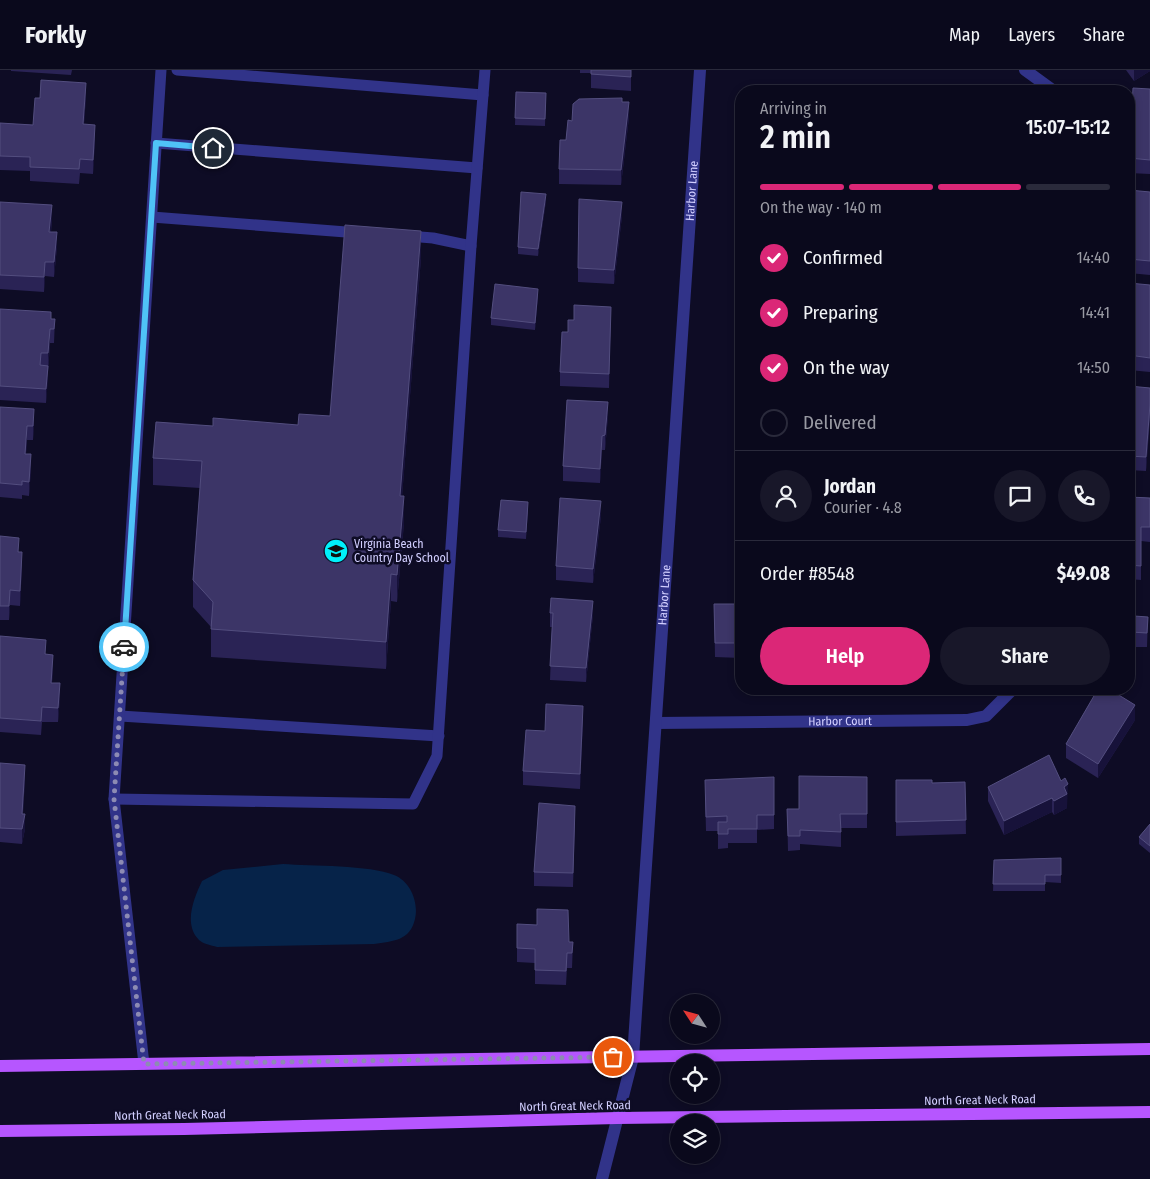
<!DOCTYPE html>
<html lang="en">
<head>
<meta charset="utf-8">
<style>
  :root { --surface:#0a091c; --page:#181729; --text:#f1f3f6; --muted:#999aa3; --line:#2a2a3b; --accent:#db2777 }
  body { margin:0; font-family:"Fira Sans Condensed",sans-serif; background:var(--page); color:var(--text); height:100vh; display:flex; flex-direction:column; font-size:19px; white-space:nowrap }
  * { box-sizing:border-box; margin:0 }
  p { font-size:16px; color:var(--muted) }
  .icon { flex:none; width:28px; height:28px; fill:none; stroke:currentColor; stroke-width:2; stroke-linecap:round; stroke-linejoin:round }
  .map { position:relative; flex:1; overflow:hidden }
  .sheet { position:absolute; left:735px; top:15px; width:400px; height:610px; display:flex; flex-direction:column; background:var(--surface); border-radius:20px; box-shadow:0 2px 8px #0003,0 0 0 1px var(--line) }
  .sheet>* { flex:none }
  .needle { width:32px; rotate:306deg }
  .controls { position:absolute; left:670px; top:924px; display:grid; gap:10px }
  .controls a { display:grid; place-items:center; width:50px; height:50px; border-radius:50%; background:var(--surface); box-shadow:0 2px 8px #0003,0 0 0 1px var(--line); font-size:25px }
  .pin { position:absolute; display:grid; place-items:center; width:42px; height:42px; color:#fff; margin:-21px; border:2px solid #fff; border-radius:50%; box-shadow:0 1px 5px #0007 }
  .courier { position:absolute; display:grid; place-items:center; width:50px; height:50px; margin:-25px; border:4px solid #4fc3f7; border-radius:50%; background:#fff; color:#222; box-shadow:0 1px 6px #0007 }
  .overview em { font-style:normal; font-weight:600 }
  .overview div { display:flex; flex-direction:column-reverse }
  .overview { display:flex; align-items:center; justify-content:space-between; height:85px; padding:0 25px }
  h1 { font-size:32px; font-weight:600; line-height:38px }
  .bar { display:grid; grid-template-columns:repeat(4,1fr); gap:8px 5px; align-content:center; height:60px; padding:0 25px }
  .bar i { height:6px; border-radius:4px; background:var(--line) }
  .bar .on { background:var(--accent) }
  .bar p { grid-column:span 4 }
  .line { display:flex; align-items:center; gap:12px; padding:0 25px; border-top:1px solid var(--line) }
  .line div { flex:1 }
  .round { display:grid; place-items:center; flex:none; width:52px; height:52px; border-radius:26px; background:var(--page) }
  ol { padding:0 25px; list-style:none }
  li { display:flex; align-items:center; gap:15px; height:55px }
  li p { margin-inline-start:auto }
  li .icon { padding:5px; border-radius:50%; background:var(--accent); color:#fff; stroke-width:4 }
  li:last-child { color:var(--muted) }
  li i { width:28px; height:28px; border:2px solid var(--line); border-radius:50% }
  .cta { display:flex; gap:10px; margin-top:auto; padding:10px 25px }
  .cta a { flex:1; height:58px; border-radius:30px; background:var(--accent); color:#fff; font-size:20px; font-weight:600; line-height:58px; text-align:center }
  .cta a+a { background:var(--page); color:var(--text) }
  header { display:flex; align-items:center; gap:30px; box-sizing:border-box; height:70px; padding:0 25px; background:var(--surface); border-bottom:1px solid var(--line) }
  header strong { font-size:24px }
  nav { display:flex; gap:28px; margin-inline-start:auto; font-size:18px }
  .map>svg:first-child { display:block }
</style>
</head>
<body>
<header>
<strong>Forkly</strong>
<nav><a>Map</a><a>Layers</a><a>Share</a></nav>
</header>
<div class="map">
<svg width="1150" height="1109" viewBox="0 0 1150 1109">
  <rect width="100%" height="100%" fill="#0e0c25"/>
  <path fill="#062349" d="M283 794C311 796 370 795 394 805 410 811 419 832 415 849 410 871 393 871 374 874L217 877C211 875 203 874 199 870 183 854 194 828 202 811L223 800Z"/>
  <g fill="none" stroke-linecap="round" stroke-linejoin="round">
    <g stroke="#313389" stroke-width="11">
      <path d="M177 0 483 25"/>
      <path d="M156 73 477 98"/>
      <path d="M152 147 359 163"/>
      <path d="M408 166 433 168 471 176"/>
      <path d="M120 646 439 666"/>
      <path d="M114 729 413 734 437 686 471 176 485 0"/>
      <path d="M144 994 114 729 161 0"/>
    </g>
    <g stroke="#313389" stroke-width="12">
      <path d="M1025 0 1054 21"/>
      <path id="s1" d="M656 653 967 650 986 646 1013 619"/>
      <path id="s2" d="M602 1109 633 987 700 0"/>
    </g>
    <g stroke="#b656ff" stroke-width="12">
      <path d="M0 996 1150 979"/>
      <path d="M0 1061 184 1059 617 1048 1150 1042"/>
    </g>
  </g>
  <g fill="#2a2355">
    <path d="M11 0H72L71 5 11 1Z"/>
    <path d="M580 0H631V21L591 18V3H580Z"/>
    <path d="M1126 0H1150V1L1134 11Z"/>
    <path d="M1150 19V104L1129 103V88Z"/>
    <path d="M516 22 546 23 545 56 515 55Z"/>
    <path d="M86 27 84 54 95 70 93 104 80 103 79 114 30 111V101L0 100V53L33 55 40 28Z"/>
    <path d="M622 32 629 47 621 115 559 114V99L572 51Z"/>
    <path d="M1129 120 1150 122V205L1129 203Z"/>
    <path d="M546 131 538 186 518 184V177Z"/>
    <path d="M0 132 52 150 51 162 57 177 54 207 45 206 44 222 0 219Z"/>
    <path d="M622 146 614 214 578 212V198Z"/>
    <path d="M421 188 402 426 404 453 397 532 391 531 386 599 211 587V557L193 537V510L200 418 153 415V388L213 356 298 355 330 346Z"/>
    <path d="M1129 213 1150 215V302L1129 300Z"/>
    <path d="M538 226 535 260 491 255V248Z"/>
    <path d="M611 237 609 318 560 316V302L568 262 574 250Z"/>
    <path d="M0 239 51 249H55L54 273H50L46 333 0 330Z"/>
    <path d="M1129 316 1150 318V348L1146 401 1129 400Z"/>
    <path d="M0 337 34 354 33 370H27L26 384 31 399 29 426 22 425V429L0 427Z"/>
    <path d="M608 346 605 380H602L600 413 563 411V396Z"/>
    <path d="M741 359V440H735V426Z"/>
    <path d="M1129 427 1150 428V472L1141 471V510L1129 509Z"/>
    <path d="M528 440 526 469 498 467V460Z"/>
    <path d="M601 446 593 513 556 510V496Z"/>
    <path d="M0 466 19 482 22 496 20 536 10 535 9 550H0Z"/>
    <path d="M1129 521 1135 536V546L1148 547 1147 577H1131V603H1129Z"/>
    <path d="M714 534H741V588L715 587Z"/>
    <path d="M550 543 593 545 586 612 550 610 552 557H550Z"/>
    <path d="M0 566 46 584 53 599 52 613 60 627 58 652H42L41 665 0 662Z"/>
    <path d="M583 650 580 719 523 715V701L545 661Z"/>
    <path d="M1135 650 1098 708 1066 688V674Z"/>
    <path d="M0 693 25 709 23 744 25 759 22 774 0 772Z"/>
    <path d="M867 707V758H841V777L800 774V780L788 781 787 739H799Z"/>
    <path d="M896 710 932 713 965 712 966 764 896 766Z"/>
    <path d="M988 717 1068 729H1067V738L1054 745 1052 742 1004 765 988 731Z"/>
    <path d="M705 724 774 745V759L757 760V773H728V778L718 779V761H706Z"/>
    <path d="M575 750 573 817 534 816V802Z"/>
    <path d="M1150 754V783L1139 774V767Z"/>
    <path d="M1061 788V813L1045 812V821H993L994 790Z"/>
    <path d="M569 872H573L572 898H567L566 915 535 914V893L517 892V878Z"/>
  </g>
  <g fill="#17123a">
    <path d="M1134 0H1150V1L1134 11Z"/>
    <path d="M86 13V27L83 69V54Z"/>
    <path d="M629 32V47L621 115V100Z"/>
    <path d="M95 55V70L93 104V90Z"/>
    <path d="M546 124V131L538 186V179Z"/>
    <path d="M622 132V146L614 214V200Z"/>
    <path d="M52 135V150L49 176V162Z"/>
    <path d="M421 161V188L400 453V426Z"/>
    <path d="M57 162V177L54 207V192Z"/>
    <path d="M45 192V206L44 222V207Z"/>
    <path d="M538 219V226L535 260V253Z"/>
    <path d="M50 259V273L48 297V283Z"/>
    <path d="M48 296V310L46 333V319Z"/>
    <path d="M608 332V346L605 380V365Z"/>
    <path d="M1149 334V348L1146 401V387Z"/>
    <path d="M34 339V354L33 370V356Z"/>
    <path d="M27 356V370L25 398V384Z"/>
    <path d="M602 366V380L600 413V399Z"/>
    <path d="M31 384V399L29 426V412Z"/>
    <path d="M404 426V453L397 532V505Z"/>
    <path d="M601 431V446L593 513V499Z"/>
    <path d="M22 482V496L20 536V521Z"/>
    <path d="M391 504V531L386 599V572Z"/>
    <path d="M10 520V535L9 550V536Z"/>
    <path d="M593 531V545L586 612V598Z"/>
    <path d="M53 585V599L51 627V613Z"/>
    <path d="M60 613V627L58 652V638Z"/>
    <path d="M1135 635V650L1098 708V694Z"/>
    <path d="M583 636V650L580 719V704Z"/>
    <path d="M25 695V709L22 757 25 744V759L22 774V744Z"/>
    <path d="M1068 714 1067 738 1054 745V731L1064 717Z"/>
    <path d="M1052 728V742L1004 765V751Z"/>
  </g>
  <g fill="#3c3567" stroke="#534e7f">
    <path d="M591 0H631V7L591 4Z"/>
    <path d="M41 10 86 13 83 54 95 55 93 90 80 89 79 99 30 97V87L0 86V53L33 55 35 28H40Z"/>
    <path d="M1133 18 1150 19V90L1129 88Z"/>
    <path d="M516 22 546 23 545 49 515 48Z"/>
    <path d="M622 28V32H629L621 100 559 99 560 70H566L568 50 572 51 573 34 579 29Z"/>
    <path d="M1129 120 1150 122V191L1129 189Z"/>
    <path d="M521 122 546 124 538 179 518 177Z"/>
    <path d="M579 129 622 132 614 200 578 198Z"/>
    <path d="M0 132 52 135 49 162H57L54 192H45L44 207 0 205Z"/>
    <path d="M345 155 421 161 400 426H404L397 505 391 504 386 572 211 559 213 532 193 510 202 391 153 388 156 352 213 356V348L298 355 299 344 330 346Z"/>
    <path d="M1129 213 1150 215V288L1129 285Z"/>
    <path d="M495 214 538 219 535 253 491 248Z"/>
    <path d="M574 235 611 237 609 304 560 302 562 262H568V250H574Z"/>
    <path d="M0 239 51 242V249H55L54 259H50L48 283H41L40 295 48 296 46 319 0 316Z"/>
    <path d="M1129 316 1150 318V334L1146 387 1129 386Z"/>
    <path d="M567 330 608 332 605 365 602 366 600 399 563 396Z"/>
    <path d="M0 337 34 339 33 356H27L25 384H31L29 412 22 411V415L0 413Z"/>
    <path d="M741 359V426H735Z"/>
    <path d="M1129 427 1150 428V457H1141V496L1129 495Z"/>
    <path d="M560 428 601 431 593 499 556 496Z"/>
    <path d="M501 430 528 432 526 462 498 460Z"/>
    <path d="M0 466 19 468 18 482H22L20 521 10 520 9 536H0Z"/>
    <path d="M1129 521H1135L1134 546 1148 547 1147 563 1131 562V589H1129Z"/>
    <path d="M551 528 593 531 586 598 550 596 553 543H550Z"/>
    <path d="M714 534H741V573H715Z"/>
    <path d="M0 566 46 570 45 584 53 585 51 613H60L58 638 42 637 41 651 0 648Z"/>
    <path d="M1098 619H1109L1135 635 1098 694 1066 674Z"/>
    <path d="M546 634 583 636 580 704 523 701 526 660 545 661Z"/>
    <path d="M1049 685 1061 711 1065 708 1068 714 1064 717 1067 724 1054 731 1052 728 1004 751 988 717Z"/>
    <path d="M0 693 25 695 22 744H25L22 759 0 758Z"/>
    <path d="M799 706 867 707V744H840L841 762 800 760V766H788L787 739H799Z"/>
    <path d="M774 707V745H757V759H728V764H718V752H727V746L706 747 705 710Z"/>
    <path d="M896 710H932V713L965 712 966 750 896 752Z"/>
    <path d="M539 733 575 736 573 803 534 802Z"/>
    <path d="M1150 754V776L1139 767Z"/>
    <path d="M1061 788V805H1045V814H993L994 790Z"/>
    <path d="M537 839 568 840 569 872H573L572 883H567L566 901 535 900V879L517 878V854L537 855Z"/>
  </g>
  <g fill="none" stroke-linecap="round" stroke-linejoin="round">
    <path stroke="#8d8bb3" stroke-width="5" stroke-dasharray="0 9" d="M124 577 114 729 144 994 613 987"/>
    <path stroke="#4fc3f7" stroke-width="6" d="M124 577 156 73 213 78"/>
  </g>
  <defs>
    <g id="school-disc" transform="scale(1.25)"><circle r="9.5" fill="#00f0fa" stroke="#0e0c25"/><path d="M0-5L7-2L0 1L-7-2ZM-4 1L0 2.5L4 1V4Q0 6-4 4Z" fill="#111"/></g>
  </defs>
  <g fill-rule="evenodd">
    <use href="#school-disc" x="336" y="481"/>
  </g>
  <g text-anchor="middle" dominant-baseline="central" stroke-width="5" stroke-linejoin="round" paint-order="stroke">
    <g font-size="12" fill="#d2cfff" stroke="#0e0c25">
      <text stroke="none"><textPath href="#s2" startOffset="994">Harbor Lane</textPath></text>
      <text stroke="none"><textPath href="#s2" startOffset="589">Harbor Lane</textPath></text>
      <text stroke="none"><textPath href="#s1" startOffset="184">Harbor Court</textPath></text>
      <text transform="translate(980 1030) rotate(-1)">North Great Neck Road</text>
      <text transform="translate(575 1036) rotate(-1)">North Great Neck Road</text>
      <text transform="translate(170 1045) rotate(-1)">North Great Neck Road</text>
    </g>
    <g font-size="12" fill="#d2cfff" stroke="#0e0c25" text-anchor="start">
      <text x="354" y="474">Virginia Beach<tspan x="354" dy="14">Country Day School</tspan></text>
    </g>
  </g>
</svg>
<div class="controls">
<a><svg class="needle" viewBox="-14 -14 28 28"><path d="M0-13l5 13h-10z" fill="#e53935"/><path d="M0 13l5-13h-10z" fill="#999aa3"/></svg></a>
<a><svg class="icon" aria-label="locate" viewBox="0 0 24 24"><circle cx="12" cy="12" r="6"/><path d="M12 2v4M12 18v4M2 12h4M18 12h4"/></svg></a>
<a><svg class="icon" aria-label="layers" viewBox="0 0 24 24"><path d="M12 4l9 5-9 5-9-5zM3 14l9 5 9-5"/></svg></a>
</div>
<div class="pin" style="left:613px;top:987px;background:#ea580c"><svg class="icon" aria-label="bag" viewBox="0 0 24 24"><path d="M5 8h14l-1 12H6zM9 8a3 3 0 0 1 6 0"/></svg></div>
<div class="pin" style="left:213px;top:78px;background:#1f2937"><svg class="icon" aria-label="home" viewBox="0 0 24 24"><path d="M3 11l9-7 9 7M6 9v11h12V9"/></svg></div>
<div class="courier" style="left:124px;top:577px"><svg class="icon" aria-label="car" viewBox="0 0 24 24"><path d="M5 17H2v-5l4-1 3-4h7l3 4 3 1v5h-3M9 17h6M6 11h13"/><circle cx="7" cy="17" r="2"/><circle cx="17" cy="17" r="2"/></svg></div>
<section class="sheet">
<div class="overview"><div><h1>2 min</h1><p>Arriving in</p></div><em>15:07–15:12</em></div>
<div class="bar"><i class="on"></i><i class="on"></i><i class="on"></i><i></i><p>On the way · 140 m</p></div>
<ol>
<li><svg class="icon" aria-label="check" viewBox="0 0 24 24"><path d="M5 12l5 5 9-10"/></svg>Confirmed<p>14:40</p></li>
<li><svg class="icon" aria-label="check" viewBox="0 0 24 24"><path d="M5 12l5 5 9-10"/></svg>Preparing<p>14:41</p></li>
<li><svg class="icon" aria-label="check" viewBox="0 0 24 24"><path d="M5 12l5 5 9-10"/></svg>On the way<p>14:50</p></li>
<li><i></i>Delivered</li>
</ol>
<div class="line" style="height:90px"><a class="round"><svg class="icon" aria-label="person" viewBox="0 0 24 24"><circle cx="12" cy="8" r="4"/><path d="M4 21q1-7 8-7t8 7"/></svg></a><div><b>Jordan</b><p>Courier · 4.8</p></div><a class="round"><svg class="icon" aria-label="chat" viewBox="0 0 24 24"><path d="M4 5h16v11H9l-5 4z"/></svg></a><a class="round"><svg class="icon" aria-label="phone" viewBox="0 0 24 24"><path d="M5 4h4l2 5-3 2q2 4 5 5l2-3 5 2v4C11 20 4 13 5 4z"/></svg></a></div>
<div class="line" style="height:65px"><div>Order #8548</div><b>$49.08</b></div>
<div class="cta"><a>Help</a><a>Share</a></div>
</section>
</div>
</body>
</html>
